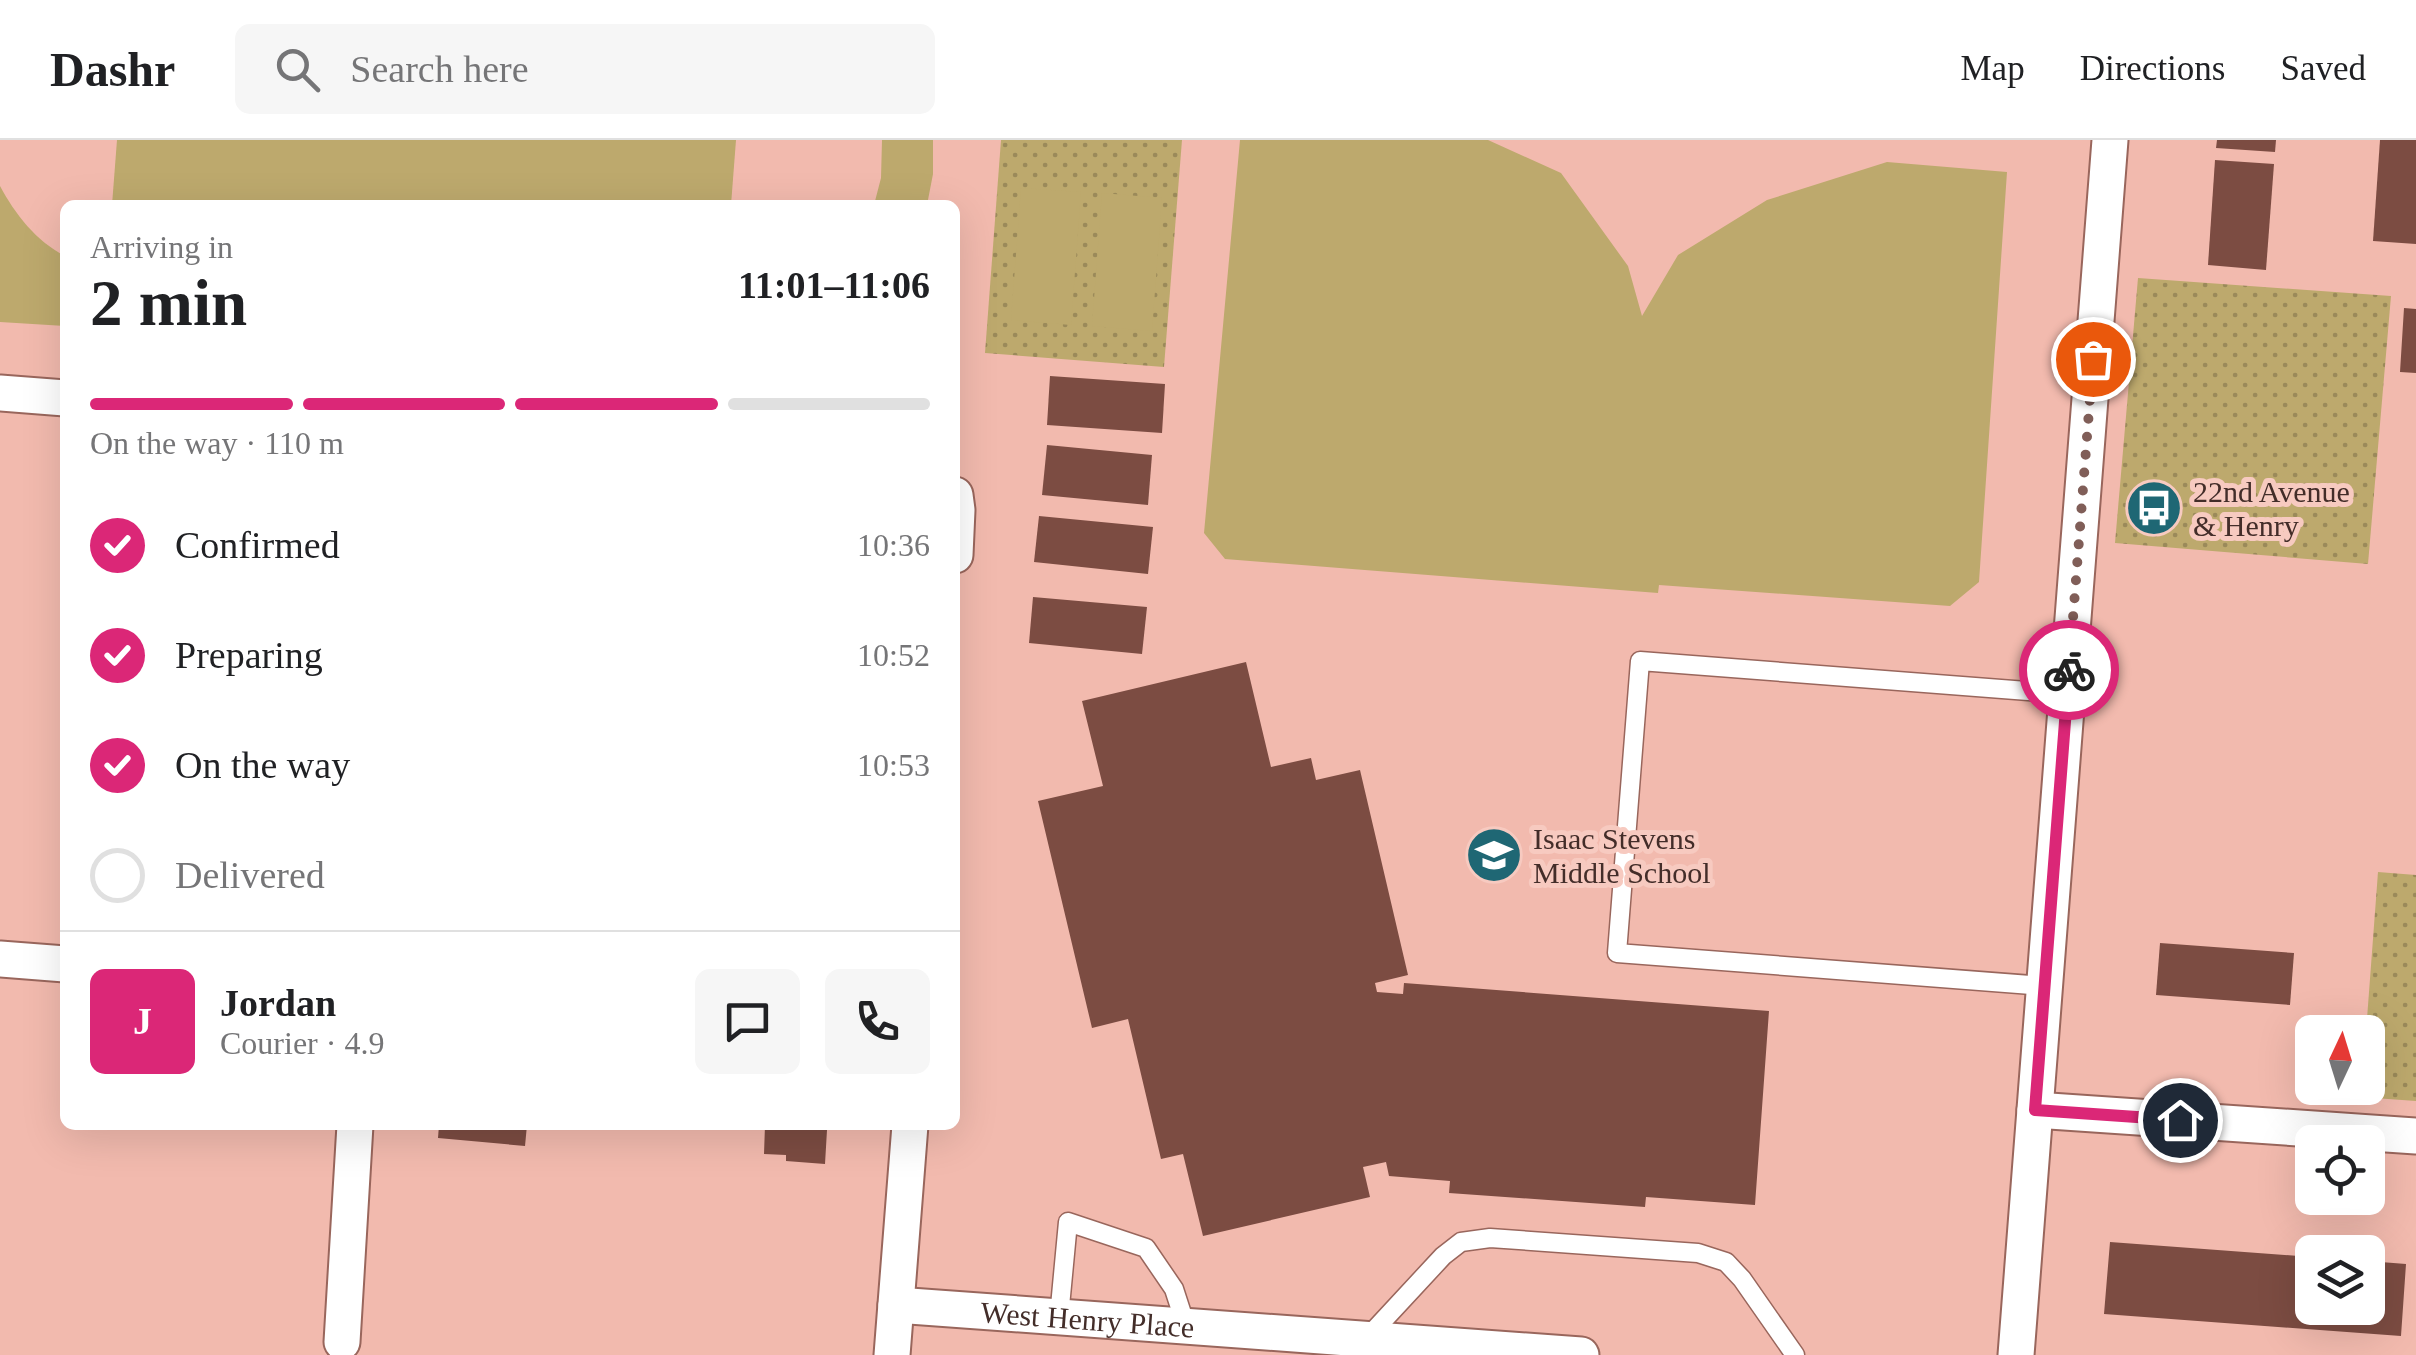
<!DOCTYPE html>
<html lang="en">
<head>
<meta charset="utf-8">
<style>
  :root { --surface:#fff; --page:#f6f6f6; --text:#202124; --muted:#757577; --line:#e0e0e0; --accent:#db2777 }
  body { margin:0; font-family:"Times New Roman",serif; background:var(--page); color:var(--text); height:100vh; display:flex; flex-direction:column; font-size:38px; white-space:nowrap }
  * { box-sizing:border-box; margin:0 }
  p { font-size:32px; color:var(--muted) }
  .icon { flex:none; width:55px; height:55px; fill:none; stroke:currentColor; stroke-width:2; stroke-linecap:round; stroke-linejoin:round }
  .map { position:relative; flex:1; overflow:hidden }
  .sheet { position:absolute; left:60px; top:60px; width:900px; height:930px; display:flex; flex-direction:column; background:var(--surface); border-radius:15px; box-shadow:0 10px 40px #0002 }
  .sheet>* { flex:none }
  .needle { width:65px; rotate:4deg }
  .tools { position:absolute; left:2295px; top:875px; display:grid; gap:20px }
  .tools a { display:grid; place-items:center; width:90px; height:90px; border-radius:15px; background:var(--surface); box-shadow:0 10px 40px #0002; font-size:50px }
  .pin { position:absolute; display:grid; place-items:center; width:85px; height:85px; color:#fff; margin:-42px; border:5px solid #fff; border-radius:50%; box-shadow:0 2px 10px #0007 }
  .courier { position:absolute; display:grid; place-items:center; width:100px; height:100px; margin:-50px; border:8px solid #db2777; border-radius:50%; background:#fff; color:#222; box-shadow:0 2px 12px #0007 }
  .overview em { font-style:normal; font-weight:800 }
  .overview div { display:flex; flex-direction:column-reverse }
  .overview { display:flex; align-items:center; justify-content:space-between; height:170px; padding:0 30px }
  h1 { font-size:65px; font-weight:800; line-height:75px }
  .bar { display:grid; grid-template-columns:repeat(4,1fr); gap:15px 10px; align-content:center; height:120px; padding:0 30px }
  .bar i { height:12px; border-radius:8px; background:var(--line) }
  .bar .selected { background:var(--accent) }
  .bar p { grid-column:span 4 }
  .line { display:flex; align-items:center; gap:25px; padding:0 30px; border-top:2px solid var(--line) }
  .line div { flex:1 }
  .round { display:grid; place-items:center; flex:none; width:105px; height:105px; border-radius:15px; background:var(--page) }
  ol { padding:0 30px; list-style:none }
  li { display:flex; align-items:center; gap:30px; height:110px }
  li p { margin-inline-start:auto }
  li .icon { padding:10px; border-radius:50%; background:var(--accent); color:#fff; stroke-width:4 }
  li:last-child { color:var(--muted) }
  li i { width:55px; height:55px; border:5px solid var(--line); border-radius:50% }
  header { display:flex; align-items:center; gap:60px; box-sizing:border-box; height:140px; padding:0 50px; background:var(--surface); border-bottom:2px solid var(--line) }
  header strong { font-size:48px }
  nav { display:flex; gap:55px; margin-inline-start:auto; font-size:35px }
  .search { width:700px; height:90px; background:var(--page); display:flex; align-items:center; gap:25px; box-sizing:border-box; padding:0 35px; border-radius:15px; color:var(--muted); font-size:38px }
  .map>svg:first-child { display:block }
</style>
</head>
<body>
<header>
<strong>Dashr</strong>
<div class="search"><svg class="icon" aria-label="search" viewBox="0 0 24 24"><circle cx="10" cy="10" r="6"/><path d="M15 15l6 6"/></svg>Search here</div>
<nav><a>Map</a><a>Directions</a><a>Saved</a></nav>
</header>
<div class="map">
<svg width="2416" height="1215" viewBox="0 0 2416 1215">
  <defs>
    <pattern id="green-dots" width="8" height="8" patternUnits="userSpaceOnUse" patternTransform="scale(2.5)"><rect width="8" height="8" fill="#bda96d"/><path d="M2 2h.1M6 6h.1" fill="none" stroke="#9b8a5a" stroke-width="1.8" stroke-linecap="round"/></pattern>
  </defs>
  <rect width="100%" height="100%" fill="#f2baae"/>
  <g fill="url(#green-dots)">
    <path d="M1001 0H1182L1164 227 985 213Z"/>
    <path d="M2138 138 2391 156 2368 424 2115 403Z"/>
    <path d="M2378 732 2416 735V961L2360 957 2361 948H2368V892H2366Z"/>
  </g>
  <g fill="#bda96d">
    <path d="M117 0H736L731 65H112Z"/>
    <path d="M882 0H933V34L927 65H874L881 38Z"/>
    <path d="M1240 0H1488L1561 33 1628 126 1642 176 1678 115 1767 60 1887 22 2007 32 1979 442 1950 466 1659 445 1658 453 1225 419 1204 393Z"/>
    <path d="M0 46C15 74 36 101 65 116V186L0 182Z"/>
    <path d="M1021 48 1081 52 1071 185 1011 180Z"/>
    <path d="M1102 53 1162 58 1152 191 1092 186Z"/>
  </g>
  <g fill="#7c4c42">
    <path d="M2217 0H2276L2275 12 2216 8Z"/>
    <path d="M2380 0H2416V104L2373 101Z"/>
    <path d="M2215 20 2274 24 2266 130 2208 125Z"/>
    <path d="M2404 168 2416 169V233L2400 232Z"/>
    <path d="M1050 236 1165 244 1162 293 1047 285Z"/>
    <path d="M1047 305 1152 315 1148 365 1042 355Z"/>
    <path d="M1039 376 1153 387 1148 434 1034 422Z"/>
    <path d="M1033 457 1147 467 1142 514 1029 503Z"/>
    <path d="M1246 522 1271 627 1311 618 1316 640 1360 630 1408 835 1375 843 1377 852 1403 854 1404 843 1769 871 1755 1065 1646 1057 1645 1067 1449 1053 1450 1041 1389 1036 1386 1022 1363 1027 1370 1057 1203 1096 1183 1014 1161 1019 1128 879 1092 888 1038 661 1103 646 1082 561Z"/>
    <path d="M2160 803 2294 813 2290 865 2156 855Z"/>
    <path d="M439 985H527L525 1006 438 998Z"/>
    <path d="M765 985H812L811 989 827 990 825 1024 786 1021V1015L764 1014Z"/>
    <path d="M2110 1102 2312 1117V1168H2368V1121L2406 1124 2401 1196 2104 1174Z"/>
  </g>
  <g fill="none" stroke-linecap="round" stroke-linejoin="round">
    <g stroke="#99665c" stroke-width="21">
      <g id="lane">
        <path d="M2045 846 1617 813 1640 521 2067 554"/>
        <path d="M1059 1177 1068 1082 1146 1108 1174 1149 1186 1186"/>
        <path d="M1366 1199 1443 1116 1461 1102 1490 1098 1698 1113 1726 1122 1742 1139 1795 1215"/>
      </g>
    </g>
    <g stroke="#99665c" stroke-width="39">
      <g id="street">
        <path d="M0 253 65 258"/>
        <path d="M955 355 957 370 955 415"/>
        <path d="M0 819 65 824"/>
        <path d="M2035 970 2416 996"/>
        <path id="s1" d="M896 1165 1581 1215"/>
        <path d="M342 1202 355 985"/>
        <path d="M892 1215 910 985"/>
        <path d="M2016 1215 2110 0"/>
      </g>
    </g>
    <use href="#lane" stroke="#fff" stroke-width="18"/>
    <use href="#street" stroke="#fff" stroke-width="35"/>
  </g>
  <g fill="none" stroke-linecap="round" stroke-linejoin="round">
    <path stroke="#805e58" stroke-width="10" stroke-dasharray="0 18" d="M2069 530 2093 219"/>
    <path stroke="#db2777" stroke-width="12" d="M2069 530 2035 970 2180 980"/>
  </g>
  <defs>
    <g id="bus-disc" transform="scale(2.875)"><circle r="9.5" fill="#1f6774" stroke="#f7cac0"/><path d="M-5-6H5V4H4V6H2V4H-2V6H-4V4H-5ZM-3.5-4V0h7V-4ZM-3.5 1.2v1.5H-2V1.2ZM2 1.2v1.5H3.5V1.2Z" fill="#fff"/></g>
    <g id="school-disc" transform="scale(2.875)"><circle r="9.5" fill="#1f6774" stroke="#f7cac0"/><path d="M0-5L7-2L0 1L-7-2ZM-4 1L0 2.5L4 1V4Q0 6-4 4Z" fill="#fff"/></g>
  </defs>
  <g fill-rule="evenodd">
    <use href="#bus-disc" x="2154" y="368"/>
    <use href="#school-disc" x="1494" y="715"/>
  </g>
  <g text-anchor="middle" dominant-baseline="central" stroke-width="10" stroke-linejoin="round" paint-order="stroke">
    <g font-size="30" fill="#432d29" stroke="#f7cac0" text-anchor="start">
      <text x="2193" y="351">22nd Avenue<tspan x="2193" dy="34">&amp; Henry</tspan></text>
      <text x="1533" y="698">Isaac Stevens<tspan x="1533" dy="34">Middle School</tspan></text>
    </g>
    <g font-size="30" fill="#432d29" stroke="#f7cac0">
      <text stroke="none"><textPath href="#s1" startOffset="192">West Henry Place</textPath></text>
    </g>
  </g>
</svg>
<div class="tools">
<a><svg class="needle" viewBox="-14 -14 28 28"><path d="M0-13l5 13h-10z" fill="#e53935"/><path d="M0 13l5-13h-10z" fill="#757577"/></svg></a>
<a><svg class="icon" aria-label="locate" viewBox="0 0 24 24"><circle cx="12" cy="12" r="6"/><path d="M12 2v4M12 18v4M2 12h4M18 12h4"/></svg></a>
<a><svg class="icon" aria-label="layers" viewBox="0 0 24 24"><path d="M12 4l9 5-9 5-9-5zM3 14l9 5 9-5"/></svg></a>
</div>
<div class="pin" style="left:2093px;top:219px;background:#ea580c"><svg class="icon" aria-label="bag" viewBox="0 0 24 24"><path d="M5 8h14l-1 12H6zM9 8a3 3 0 0 1 6 0"/></svg></div>
<div class="pin" style="left:2180px;top:980px;background:#1f2937"><svg class="icon" aria-label="home" viewBox="0 0 24 24"><path d="M3 11l9-7 9 7M6 9v11h12V9"/></svg></div>
<div class="courier" style="left:2069px;top:530px"><svg class="icon" aria-label="bike" viewBox="0 0 24 24"><circle cx="6" cy="16" r="4"/><circle cx="18" cy="16" r="4"/><path d="M6 16l4-8h5l3 8M10 8l3 8H6M13 5h3"/></svg></div>
<section class="sheet">
<div class="overview"><div><h1>2 min</h1><p>Arriving in</p></div><em>11:01–11:06</em></div>
<div class="bar"><i class="selected"></i><i class="selected"></i><i class="selected"></i><i></i><p>On the way · 110 m</p></div>
<ol>
<li><svg class="icon" aria-label="check" viewBox="0 0 24 24"><path d="M5 12l5 5 9-10"/></svg>Confirmed<p>10:36</p></li>
<li><svg class="icon" aria-label="check" viewBox="0 0 24 24"><path d="M5 12l5 5 9-10"/></svg>Preparing<p>10:52</p></li>
<li><svg class="icon" aria-label="check" viewBox="0 0 24 24"><path d="M5 12l5 5 9-10"/></svg>On the way<p>10:53</p></li>
<li><i></i>Delivered</li>
</ol>
<div class="line" style="height:180px"><b class="round" style="background:var(--accent);color:#fff">J</b><div><b>Jordan</b><p>Courier · 4.9</p></div><a class="round"><svg class="icon" aria-label="chat" viewBox="0 0 24 24"><path d="M4 5h16v11H9l-5 4z"/></svg></a><a class="round"><svg class="icon" aria-label="phone" viewBox="0 0 24 24"><path d="M5 4h4l2 5-3 2q2 4 5 5l2-3 5 2v4C11 20 4 13 5 4z"/></svg></a></div>
</section>
</div>
</body>
</html>
